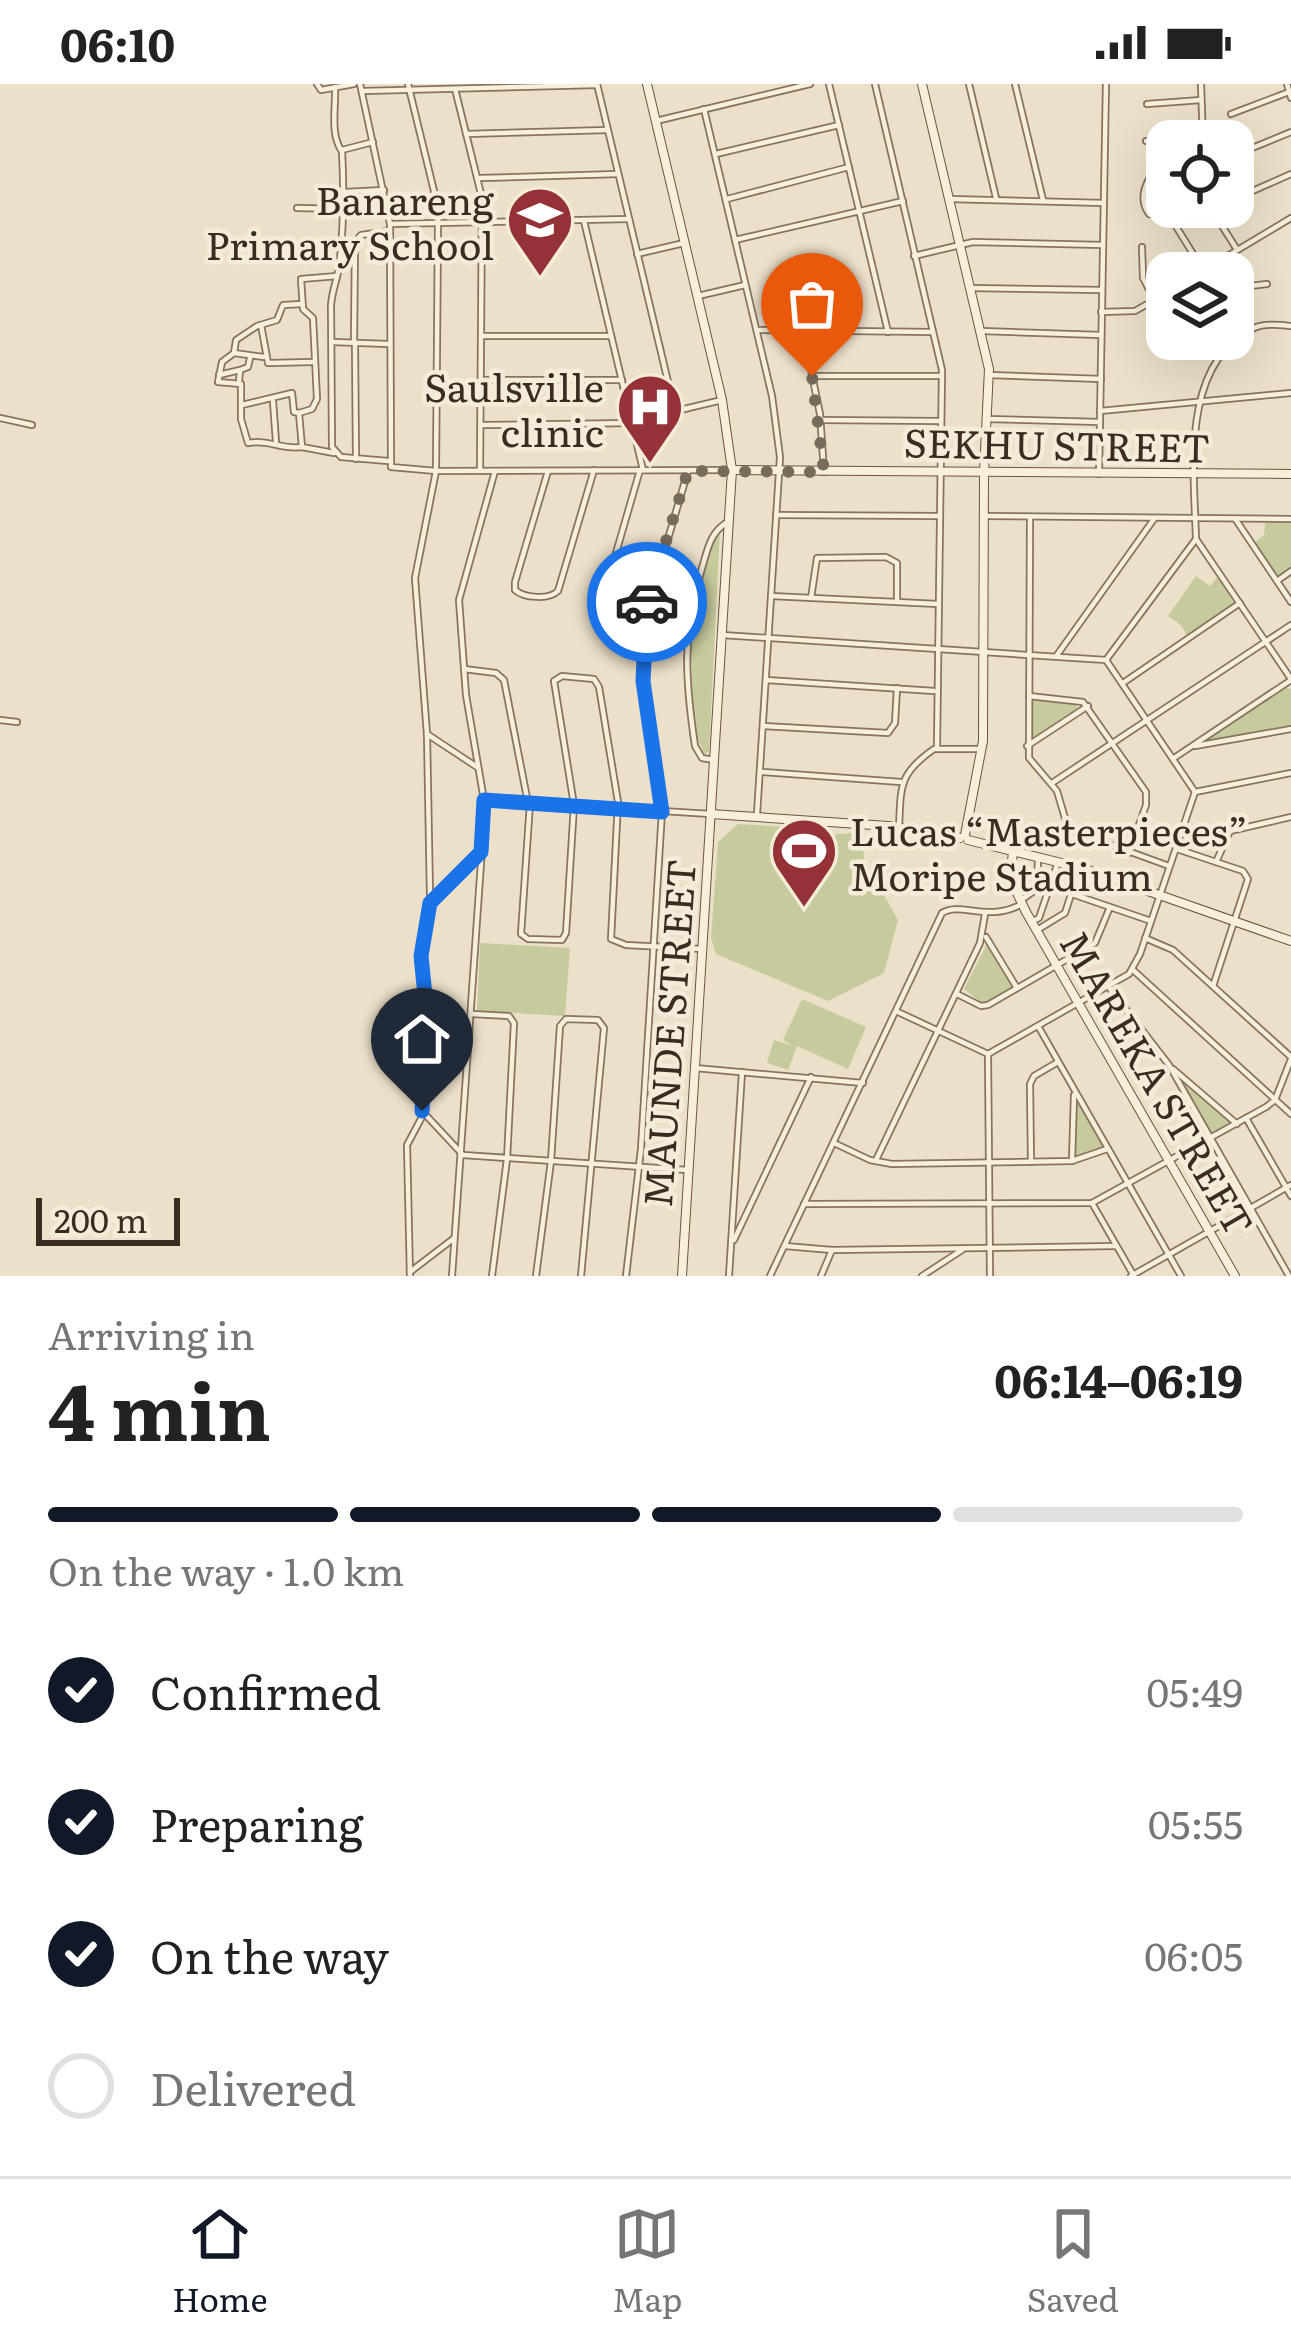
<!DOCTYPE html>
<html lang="en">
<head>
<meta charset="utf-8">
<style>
  :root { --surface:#fff; --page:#f6f6f6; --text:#222; --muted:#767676; --line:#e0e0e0; --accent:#111827 }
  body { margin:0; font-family:Literata,serif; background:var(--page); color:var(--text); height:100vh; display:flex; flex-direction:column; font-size:45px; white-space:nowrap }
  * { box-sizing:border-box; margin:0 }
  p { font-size:39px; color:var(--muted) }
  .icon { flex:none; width:66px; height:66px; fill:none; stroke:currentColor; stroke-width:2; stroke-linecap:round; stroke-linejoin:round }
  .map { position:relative; height:1192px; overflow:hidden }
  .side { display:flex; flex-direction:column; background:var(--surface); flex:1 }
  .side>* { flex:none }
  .controls { position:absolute; left:1146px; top:36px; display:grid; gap:24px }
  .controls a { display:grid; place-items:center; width:108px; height:108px; border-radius:24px; background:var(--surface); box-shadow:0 12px 48px #0002; font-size:60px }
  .scale { position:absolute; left:36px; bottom:30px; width:144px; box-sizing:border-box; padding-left:12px; border:6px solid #3a2c21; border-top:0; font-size:33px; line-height:42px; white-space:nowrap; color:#3a2c21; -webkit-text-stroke:9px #f4ebd9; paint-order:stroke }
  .pin { position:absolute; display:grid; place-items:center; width:102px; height:102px; color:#fff; margin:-123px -51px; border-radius:50% 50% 50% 0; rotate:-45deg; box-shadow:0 0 12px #0007 }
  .pin .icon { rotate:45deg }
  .courier { position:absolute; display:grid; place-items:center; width:120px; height:120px; margin:-60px; border:9px solid #1a73e8; border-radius:50%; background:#fff; color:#222; box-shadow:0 3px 15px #0007 }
  .head em { font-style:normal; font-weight:700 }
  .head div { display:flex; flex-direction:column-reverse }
  .head { display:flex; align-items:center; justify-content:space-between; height:204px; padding:0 48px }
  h1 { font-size:78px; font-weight:700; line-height:90px }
  .bar { display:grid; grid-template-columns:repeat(4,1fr); gap:18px 12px; align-content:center; height:144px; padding:0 48px }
  .bar i { height:15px; border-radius:9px; background:var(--line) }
  .bar .active { background:var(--accent) }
  .bar p { grid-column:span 4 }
  ol { padding:0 48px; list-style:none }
  li { display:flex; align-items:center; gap:36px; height:132px }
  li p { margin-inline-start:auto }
  li .icon { padding:12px; border-radius:50%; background:var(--accent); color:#fff; stroke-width:4 }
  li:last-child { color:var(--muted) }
  li i { width:66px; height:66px; border:6px solid var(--line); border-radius:50% }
  .status { display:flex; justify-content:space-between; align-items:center; height:84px; padding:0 60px; background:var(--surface); direction:ltr }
  .status svg { height:33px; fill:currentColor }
  .tabs { display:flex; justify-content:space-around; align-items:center; height:168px; border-top:3px solid var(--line); background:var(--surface); font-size:33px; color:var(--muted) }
  .tabs a { display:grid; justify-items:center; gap:6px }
  .tabs .active { color:var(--accent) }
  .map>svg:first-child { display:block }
</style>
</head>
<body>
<div class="status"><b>06:10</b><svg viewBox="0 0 49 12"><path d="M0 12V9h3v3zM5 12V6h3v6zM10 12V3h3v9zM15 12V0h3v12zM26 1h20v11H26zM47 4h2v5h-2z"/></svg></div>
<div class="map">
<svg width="1291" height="1192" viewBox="0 0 1291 1192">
  <rect width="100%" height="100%" fill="#ede0c9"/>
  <g fill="#c7ca9d">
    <path d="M1265 439H1291V485L1277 494 1254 459 1264 451Z"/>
    <path d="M720 446 709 667 705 671C690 644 691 609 692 579L688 578 692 530 716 449Z"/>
    <path d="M1196 492 1210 502 1218 493 1235 520 1187 553 1182 542 1168 532Z"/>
    <path d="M1284 603 1291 605V643L1211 658 1210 653Z"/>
    <path d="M1031 616 1073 618 1080 625 1032 656Z"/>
    <path d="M738 740 825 745 830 751 862 748 864 775 898 836 884 889 828 917 716 870 711 854 718 758Z"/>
    <path d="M480 859 570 864 565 932 477 927Z"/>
    <path d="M987 860 1013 900 1012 905 984 921 964 905Z"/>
    <path d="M802 915 866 943 848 985 797 962 788 986 767 979 774 956 793 962 783 956Z"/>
    <path d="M1179 993 1231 1039 1211 1051Z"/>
    <path d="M1079 1019 1102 1060 1101 1065 1074 1075V1021Z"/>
  </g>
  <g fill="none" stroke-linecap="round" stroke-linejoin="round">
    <g stroke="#88735f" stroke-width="8">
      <g id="street">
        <path d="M317 0 321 6 354 0"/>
        <path d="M360 0 390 140 391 383 436 387 730 386"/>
        <path d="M408 0 434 107 438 139 436 387 415 494 427 650 430 812 421 872 427 931 422 1027 463 1071"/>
        <path d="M597 0 675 327"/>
        <path d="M829 0 888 248"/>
        <path d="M875 0 942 286 937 664"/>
        <path d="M969 0 996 114"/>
        <path d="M1015 0 1043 116"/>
        <path d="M1201 0 1203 57"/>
        <path d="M1287 0 1291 14"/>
        <path d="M335 3C336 23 330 49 341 66"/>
        <path d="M455 5 482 114 480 386"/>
        <path d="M363 7 597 1"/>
        <path d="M1147 20 1201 16"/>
        <path d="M704 25 772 312 780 373 757 730"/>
        <path d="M1231 30 1289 8"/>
        <path d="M656 37 810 0"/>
        <path d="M466 50 608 46"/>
        <path d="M1146 57 1203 53"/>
        <path d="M373 58 342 66C344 106 344 144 339 183 337 196 332 207 331 221L332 363 341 373 388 377"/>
        <path d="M1240 69 1291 48"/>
        <path d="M716 70 839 41"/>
        <path d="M1167 92 1149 95C1143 106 1141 119 1149 130L1172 136 1205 189"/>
        <path d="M480 94 618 90"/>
        <path d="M345 108 384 106"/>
        <path d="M1248 109 1291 90"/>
        <path d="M727 115 849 83"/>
        <path d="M949 115 1104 119"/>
        <path d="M1210 123 1236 164"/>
        <path d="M297 124 344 125"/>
        <path d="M584 137 643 386"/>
        <path d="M390 140 629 135"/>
        <path d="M735 156 903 117"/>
        <path d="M1142 163 1143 194 1155 217"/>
        <path d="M637 170 684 159"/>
        <path d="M914 172 973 158 1103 161"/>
        <path d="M1199 189 1291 134"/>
        <path d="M970 204 1101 206"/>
        <path d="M1233 204 1267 200"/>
        <path d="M698 212 745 201"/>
        <path d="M302 220 283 221 277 236 257 242 236 256 234 269 222 278 218 298 241 300V335L248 359C268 355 282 366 302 363"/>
        <path d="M1101 228 1135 227 1167 209"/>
        <path d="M261 241 268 279 313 278"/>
        <path d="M1291 242C1280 241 1265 239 1254 244 1180 279 1194 387 1196 455L1291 595"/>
        <path d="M759 246 933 248"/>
        <path d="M803 247 820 330 824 388"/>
        <path d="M982 247 1101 251"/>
        <path d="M481 252H611"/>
        <path d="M333 258 388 260"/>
        <path d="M354 259 355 158 361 151 390 147"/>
        <path d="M355 261 356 375"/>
        <path d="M234 269 264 273"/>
        <path d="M219 291 240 286"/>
        <path d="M989 291 1101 295"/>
        <path d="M812 292H942"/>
        <path d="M483 296H622"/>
        <path d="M239 298 240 286 248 283 250 274"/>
        <path d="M273 317 276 358"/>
        <path d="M242 321 292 309 294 328 299 329"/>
        <path d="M1100 327 1291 309"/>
        <path d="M0 334 32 341"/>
        <path d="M986 335 1100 338"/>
        <path d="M820 336 939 337"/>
        <path d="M634 337 722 316"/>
        <path d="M483 341 633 339"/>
        <path d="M334 369 302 363 299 329 312 325 317 315 313 234 303 225 301 195 337 192"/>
        <path d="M640 386 605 507 612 516 647 520"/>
        <path d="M548 387 515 498V506C524 514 549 516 558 507L594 386"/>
        <path d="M1099 390 1106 0"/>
        <path d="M776 431 939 432"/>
        <path d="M985 432 1291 435"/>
        <path d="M1030 433 1029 674 1057 707 1067 741 1073 747 1169 782"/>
        <path d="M1236 436 1291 518"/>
        <path d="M1277 497 1291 487"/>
        <path d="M771 512 938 520"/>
        <path d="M811 514 817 474 886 473 897 479V518"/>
        <path d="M722 551 1106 576 1195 708"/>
        <path d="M644 557 685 562"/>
        <path d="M1057 571 1154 435"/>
        <path d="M1106 576 1196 455"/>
        <path d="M464 585 496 589 504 596 528 719"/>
        <path d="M766 596 934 607"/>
        <path d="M1123 599 1240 519"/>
        <path d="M1029 612 1083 618 1146 708V721L1129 769"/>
        <path d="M0 636 17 638"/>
        <path d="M763 642 888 649 895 639 897 604"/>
        <path d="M427 650 477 683"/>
        <path d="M1027 662 1088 622"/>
        <path d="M1195 662 1291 645"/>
        <path d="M1174 674 1291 596"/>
        <path d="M714 676 702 674 695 662C685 595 682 549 702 484 708 464 710 448 729 437"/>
        <path d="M763 688 901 698"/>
        <path d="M1052 699 1291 541"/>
        <path d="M1195 708 1291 689"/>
        <path d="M484 716 711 730"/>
        <path d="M530 719 521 850 528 855 562 856 566 849 574 721 554 597 562 592 594 595 599 603 618 718 611 855 626 861 703 865"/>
        <path d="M899 744C901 703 898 690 934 665H979"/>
        <path d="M1177 765 1243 787 1248 795 1213 902"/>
        <path d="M1216 778 1230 747 1291 733"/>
        <path d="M1072 810 1151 837"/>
        <path d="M1020 817 1037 805 1038 774"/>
        <path d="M430 819 481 769"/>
        <path d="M1033 837 1039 834 1058 778"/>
        <path d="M1037 846 1065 829 1076 795"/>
        <path d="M986 853 1017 904"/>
        <path d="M1145 854 1173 866 1291 973"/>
        <path d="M1133 886 1291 1030"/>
        <path d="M1108 902 1169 981 1289 1192"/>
        <path d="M957 910 981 922 988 921 1095 859 1110 823"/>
        <path d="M898 928 988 970 1129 890 1140 870 1195 708"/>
        <path d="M472 930 509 932 514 939 507 1075 492 1192"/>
        <path d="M1038 942 1181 1192"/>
        <path d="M988 970 990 1192"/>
        <path d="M695 984 863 999"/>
        <path d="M1173 985 1237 1040"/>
        <path d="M1246 1034 1291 1112"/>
        <path d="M834 1059 870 1076 892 1080 1072 1077 1107 1065"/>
        <path d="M463 1071 688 1086"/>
        <path d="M876 1076 980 859 985 830"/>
        <path d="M1072 1077 1074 1011"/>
        <path d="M1031 1078 1030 1000 1034 992 1058 978"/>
        <path d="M1092 1119 1134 1192"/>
        <path d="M804 1120 1092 1119 1266 1023 1275 1016 1291 975"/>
        <path d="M734 1156 811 993"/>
        <path d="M785 1162 832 1166 1116 1162"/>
        <path d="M410 1188 453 1155"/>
        <path d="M410 1192 407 1061 423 1031"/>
        <path d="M452 1192 485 722 466 611 459 516 495 387"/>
        <path d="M536 1192 551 1077 560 942 566 935 598 936 604 944 581 1192"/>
        <path d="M626 1192 641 1065 662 727 643 597 644 536 688 387"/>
        <path d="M729 1192 742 988"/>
        <path d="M770 1192 942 829C961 817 987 839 1022 820"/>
        <path d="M821 1192 832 1166"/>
        <path d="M922 1192 962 1166"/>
        <path d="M1131 1192 1291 1101"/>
      </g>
    </g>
    <g stroke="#6a5442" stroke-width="10">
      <g id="secondary">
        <path d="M647 0 722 316 732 386 682 1192"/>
        <path d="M922 0 989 285 984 388 983 657 965 751"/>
        <path d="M732 386 1291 390"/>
        <path d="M711 730 888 742 960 754"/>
        <path d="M968 756 1082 784 1291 857"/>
        <path d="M1013 768 1010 794 1026 828 1235 1192"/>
      </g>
    </g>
    <use href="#street" stroke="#f7eedc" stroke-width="4.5"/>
    <use href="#secondary" stroke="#f7eedc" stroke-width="8"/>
  </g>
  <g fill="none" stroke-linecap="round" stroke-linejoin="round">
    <path stroke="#796b5c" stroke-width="12" stroke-dasharray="0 21.6" d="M647 518 688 387 824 388 812 292"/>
    <path stroke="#1a73e8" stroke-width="15" d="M422 1027 427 931 421 872 430 819 481 768 484 716 662 728 643 597 647 518"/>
  </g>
  <defs>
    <g id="school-pin" transform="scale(3.45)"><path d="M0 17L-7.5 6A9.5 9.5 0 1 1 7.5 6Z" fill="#943237" stroke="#f4ebd9"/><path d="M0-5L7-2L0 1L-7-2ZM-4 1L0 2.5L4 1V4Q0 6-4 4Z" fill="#fff"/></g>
    <g id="hospital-pin" transform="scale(3.45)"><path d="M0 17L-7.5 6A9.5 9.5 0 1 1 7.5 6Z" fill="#943237" stroke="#f4ebd9"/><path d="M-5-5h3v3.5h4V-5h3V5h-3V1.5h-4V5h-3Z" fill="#fff"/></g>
    <g id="stadium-pin" transform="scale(3.45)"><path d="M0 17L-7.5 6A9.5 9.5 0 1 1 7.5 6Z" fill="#943237" stroke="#f4ebd9"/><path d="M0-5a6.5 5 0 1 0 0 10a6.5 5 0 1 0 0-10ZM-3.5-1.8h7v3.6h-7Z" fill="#fff"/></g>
  </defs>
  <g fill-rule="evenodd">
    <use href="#school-pin" x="540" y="136"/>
    <use href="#hospital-pin" x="650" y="323"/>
    <use href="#stadium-pin" x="804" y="767"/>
  </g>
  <g text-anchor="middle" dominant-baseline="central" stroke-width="9" stroke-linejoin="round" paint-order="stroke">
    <g font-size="39" fill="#3a2c21" stroke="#f4ebd9" text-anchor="end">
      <text x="494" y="114">Banareng<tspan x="494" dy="45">Primary School</tspan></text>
      <text x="604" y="301">Saulsville<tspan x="604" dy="45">clinic</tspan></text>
      <text x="850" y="745" text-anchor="start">Lucas “Masterpieces”<tspan x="850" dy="45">Moripe Stadium</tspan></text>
    </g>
    <g font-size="39" fill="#3a2c21" stroke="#f4ebd9">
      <text transform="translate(1057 359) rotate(1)">SEKHU STREET</text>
      <text transform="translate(667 949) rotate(-86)">MAUNDE STREET</text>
      <text transform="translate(1159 998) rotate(60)">MAREKA STREET</text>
    </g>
  </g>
</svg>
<div class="controls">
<a><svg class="icon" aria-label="locate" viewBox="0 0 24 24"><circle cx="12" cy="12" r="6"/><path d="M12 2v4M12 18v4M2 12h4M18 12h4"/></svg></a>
<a><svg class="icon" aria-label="layers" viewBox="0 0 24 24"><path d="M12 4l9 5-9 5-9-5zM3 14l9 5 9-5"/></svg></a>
</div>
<div class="scale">200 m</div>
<div class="pin" style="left:812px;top:292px;background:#ea580c"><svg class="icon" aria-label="bag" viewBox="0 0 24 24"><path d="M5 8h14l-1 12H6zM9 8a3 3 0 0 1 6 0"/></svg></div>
<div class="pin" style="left:422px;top:1027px;background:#1f2937"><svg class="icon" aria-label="home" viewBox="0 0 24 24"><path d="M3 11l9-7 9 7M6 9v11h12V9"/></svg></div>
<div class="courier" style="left:647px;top:518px"><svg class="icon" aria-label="car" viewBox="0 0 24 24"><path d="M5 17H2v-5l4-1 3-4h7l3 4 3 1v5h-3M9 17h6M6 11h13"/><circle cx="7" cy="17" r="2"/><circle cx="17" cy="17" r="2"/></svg></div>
</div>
<section class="side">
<div class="head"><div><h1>4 min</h1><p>Arriving in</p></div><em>06:14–06:19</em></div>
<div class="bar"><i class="active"></i><i class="active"></i><i class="active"></i><i></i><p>On the way · 1.0 km</p></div>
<ol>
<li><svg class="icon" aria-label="check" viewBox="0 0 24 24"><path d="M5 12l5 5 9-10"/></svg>Confirmed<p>05:49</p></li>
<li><svg class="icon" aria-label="check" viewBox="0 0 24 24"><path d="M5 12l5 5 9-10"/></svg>Preparing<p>05:55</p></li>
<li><svg class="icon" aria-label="check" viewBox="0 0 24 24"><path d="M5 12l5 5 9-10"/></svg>On the way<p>06:05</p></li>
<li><i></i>Delivered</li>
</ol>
</section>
<nav class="tabs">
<a class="active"><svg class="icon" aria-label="home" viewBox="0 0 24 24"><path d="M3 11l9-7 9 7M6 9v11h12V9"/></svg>Home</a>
<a><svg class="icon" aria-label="map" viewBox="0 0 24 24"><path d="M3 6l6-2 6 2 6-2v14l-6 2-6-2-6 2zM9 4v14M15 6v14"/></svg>Map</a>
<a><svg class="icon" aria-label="saved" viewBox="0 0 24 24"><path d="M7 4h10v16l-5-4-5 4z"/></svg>Saved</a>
</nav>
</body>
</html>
